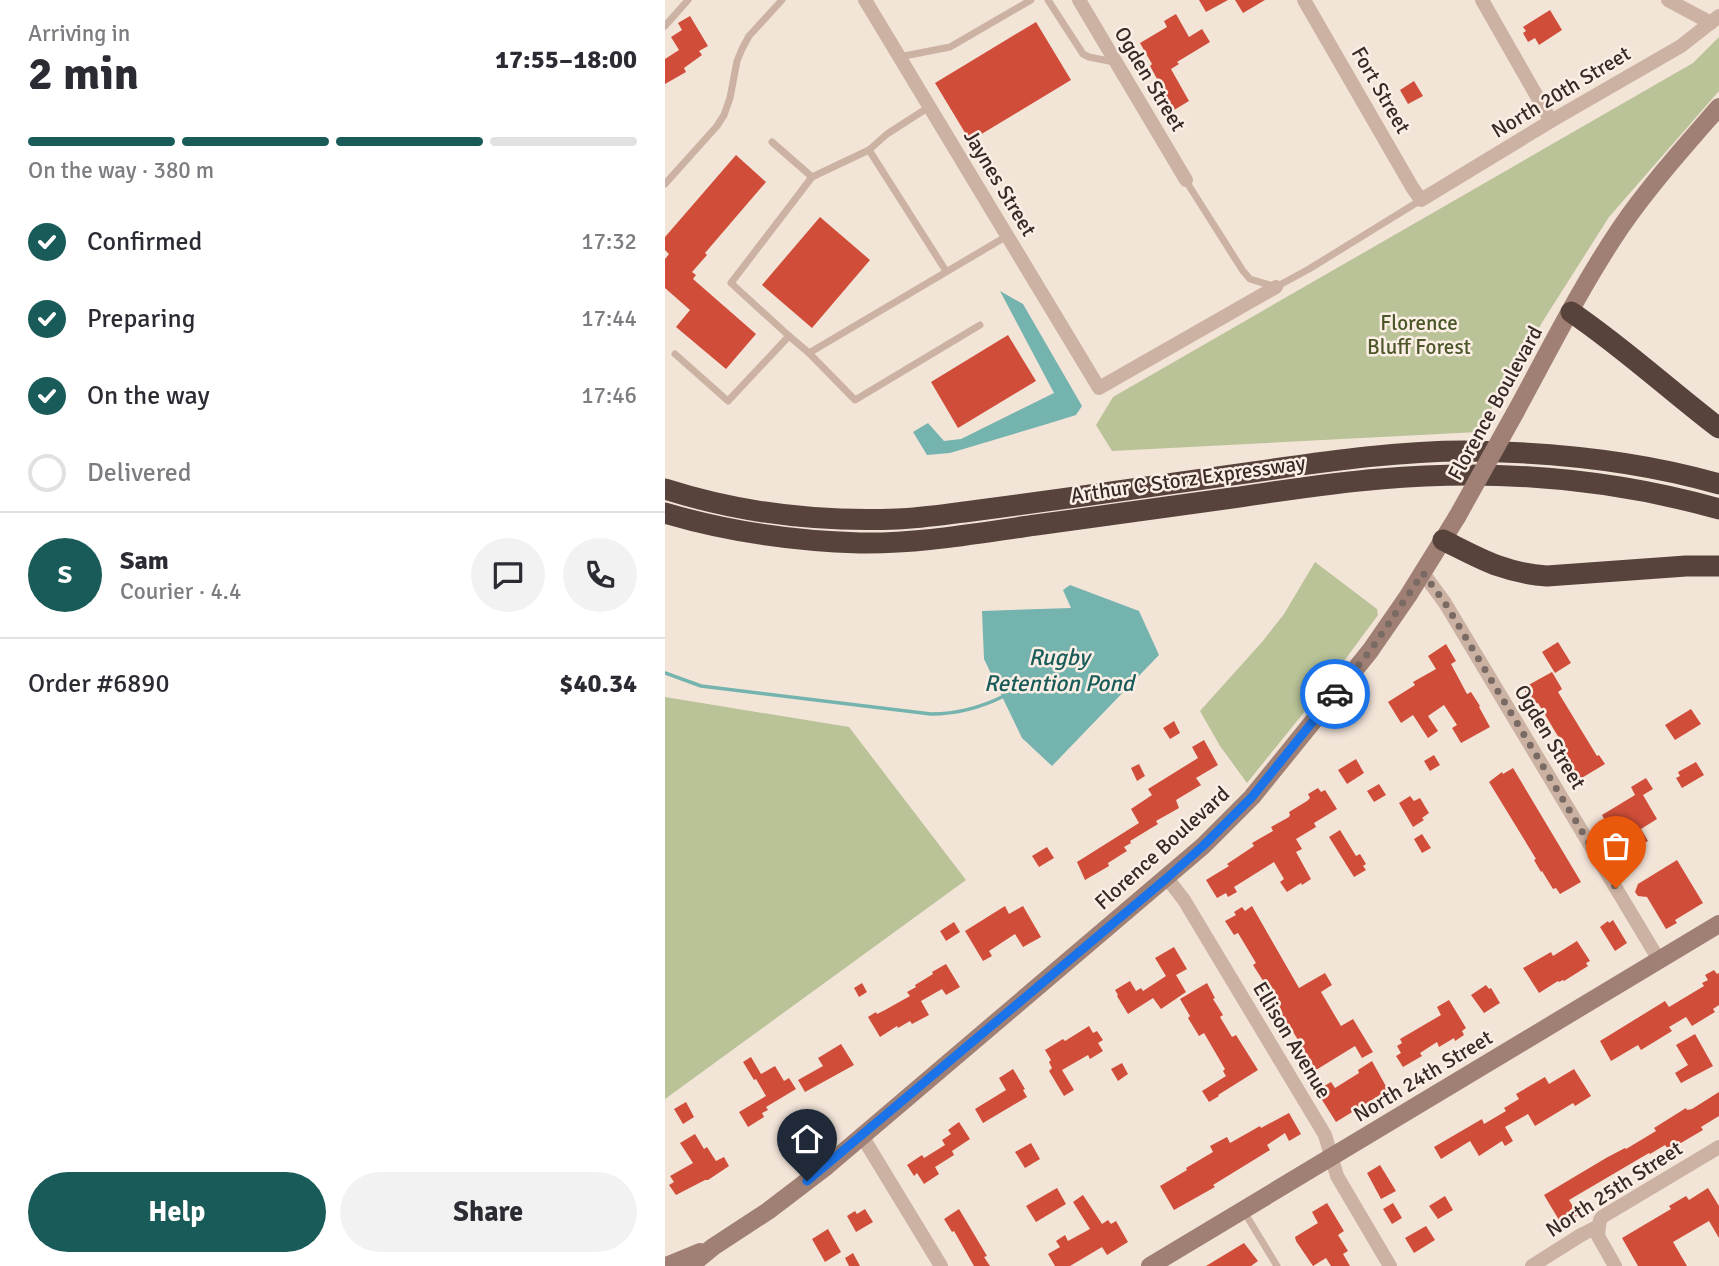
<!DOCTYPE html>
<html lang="en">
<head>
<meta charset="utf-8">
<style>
  :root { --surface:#fff; --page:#f2f2f3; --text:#2b2b33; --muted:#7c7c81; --line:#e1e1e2; --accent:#185b59 }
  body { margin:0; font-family:Signika,sans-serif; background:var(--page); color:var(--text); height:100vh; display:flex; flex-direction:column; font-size:26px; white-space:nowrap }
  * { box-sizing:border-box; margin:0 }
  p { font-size:23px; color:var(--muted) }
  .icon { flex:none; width:38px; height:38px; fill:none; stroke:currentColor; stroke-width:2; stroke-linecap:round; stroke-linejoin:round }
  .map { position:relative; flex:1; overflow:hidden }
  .side { display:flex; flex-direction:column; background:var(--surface); width:665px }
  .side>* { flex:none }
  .pin { position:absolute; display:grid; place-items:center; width:60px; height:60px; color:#fff; margin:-72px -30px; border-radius:50% 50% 50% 0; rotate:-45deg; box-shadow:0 0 7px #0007 }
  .pin .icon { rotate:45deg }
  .courier { position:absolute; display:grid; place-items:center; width:70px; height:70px; margin:-35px; border:5px solid #1a73e8; border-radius:50%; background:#fff; color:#222; box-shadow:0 2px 9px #0007 }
  .summary em { font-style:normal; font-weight:700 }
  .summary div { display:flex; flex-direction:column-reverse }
  .summary { display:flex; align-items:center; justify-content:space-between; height:119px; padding:0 28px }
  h1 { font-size:46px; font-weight:700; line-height:52px }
  .bar { display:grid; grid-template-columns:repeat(4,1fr); gap:10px 7px; align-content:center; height:84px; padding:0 28px }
  .bar i { height:9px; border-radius:5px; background:var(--line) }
  .bar .current { background:var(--accent) }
  .bar p { grid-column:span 4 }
  .line { display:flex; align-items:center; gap:18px; padding:0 28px; border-top:2px solid var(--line) }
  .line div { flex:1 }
  .round { display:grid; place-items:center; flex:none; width:74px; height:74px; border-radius:37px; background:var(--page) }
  ol { padding:0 28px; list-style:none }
  li { display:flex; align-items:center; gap:21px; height:77px }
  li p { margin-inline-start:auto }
  li .icon { padding:7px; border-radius:50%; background:var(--accent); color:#fff; stroke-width:4 }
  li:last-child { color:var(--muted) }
  li i { width:38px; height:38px; border:4px solid var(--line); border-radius:50% }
  .action { display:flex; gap:14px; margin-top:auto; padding:14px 28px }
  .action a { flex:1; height:80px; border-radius:42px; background:var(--accent); color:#fff; font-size:28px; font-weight:700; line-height:80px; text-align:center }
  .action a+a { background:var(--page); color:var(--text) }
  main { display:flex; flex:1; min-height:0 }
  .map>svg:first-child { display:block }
</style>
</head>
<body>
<main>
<section class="side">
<div class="summary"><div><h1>2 min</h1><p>Arriving in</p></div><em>17:55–18:00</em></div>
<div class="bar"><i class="current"></i><i class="current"></i><i class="current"></i><i></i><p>On the way · 380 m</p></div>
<ol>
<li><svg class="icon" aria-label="check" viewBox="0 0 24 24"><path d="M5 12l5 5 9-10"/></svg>Confirmed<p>17:32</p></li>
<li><svg class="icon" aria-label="check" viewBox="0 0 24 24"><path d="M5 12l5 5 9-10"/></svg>Preparing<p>17:44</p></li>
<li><svg class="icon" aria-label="check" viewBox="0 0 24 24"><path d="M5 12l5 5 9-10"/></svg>On the way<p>17:46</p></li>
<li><i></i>Delivered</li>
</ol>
<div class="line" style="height:126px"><b class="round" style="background:var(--accent);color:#fff">S</b><div><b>Sam</b><p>Courier · 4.4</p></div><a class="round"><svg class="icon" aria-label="chat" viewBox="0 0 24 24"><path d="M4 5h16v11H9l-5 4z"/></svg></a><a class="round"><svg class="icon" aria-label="phone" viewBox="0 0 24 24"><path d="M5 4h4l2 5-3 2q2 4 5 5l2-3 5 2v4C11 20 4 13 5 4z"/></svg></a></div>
<div class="line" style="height:91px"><div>Order #6890</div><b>$40.34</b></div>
<div class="action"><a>Help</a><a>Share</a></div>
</section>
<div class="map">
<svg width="1054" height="1266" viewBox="0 0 1054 1266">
  <rect width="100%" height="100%" fill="#f3e4d8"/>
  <g fill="#b9c397">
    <path d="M1054 37V91L944 217 878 321 813 432 447 451 431 425 448 397 1028 63Z"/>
    <path d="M650 562 712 609 713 615 665 680 582 783 555 746 535 711 597 642 619 614Z"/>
    <path d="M0 697 184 727 301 880 0 1099Z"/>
  </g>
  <g fill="#75b3af">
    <path d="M335 291 358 304 417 406 411 415 382 424 285 453 262 455 248 432 263 423 279 441 296 439 389 393Z"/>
    <path d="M405 585 474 611 494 655 387 766 357 738 319 659 317 611 406 608 398 590Z"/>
  </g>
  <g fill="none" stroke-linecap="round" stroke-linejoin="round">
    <path stroke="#75b3af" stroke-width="3.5" d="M0 673 36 686 266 714C293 714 315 708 339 696"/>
  </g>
  <g fill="#d04e39">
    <path d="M534 0H563L541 12Z"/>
    <path d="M570 0H600L578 13Z"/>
    <path d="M885 10 897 30 874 45 870 38 863 42 858 33 861 31 858 27Z"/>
    <path d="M511 14 524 37 537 29 545 42 512 62 514 64 506 69 524 101 509 110 485 66 487 64 475 43 502 27 499 21Z"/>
    <path d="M25 16 43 46 34 51 37 55 19 68 21 72 0 84V59L14 50 6 37 17 30 13 23Z"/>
    <path d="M371 22 406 80 305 141 270 83Z"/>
    <path d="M749 81 758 96 743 104 735 90Z"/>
    <path d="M71 155 101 182 40 253 42 255 27 272 31 275 28 279 91 334 61 369 11 327 25 310 0 288V259L4 254 0 250V237Z"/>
    <path d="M155 217 205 260 147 328 97 285Z"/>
    <path d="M343 335 371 381 293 428 266 382Z"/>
    <path d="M893 642 906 663 890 673 877 652Z"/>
    <path d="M781 644 791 661 786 664 802 694 806 692 815 706 814 707 825 727 796 743 787 728 792 725 779 705 763 716 773 731 763 738 748 715 736 723 723 702 750 685 748 682 771 669 763 656Z"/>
    <path d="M887 672 897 689 893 692 932 756 934 755 940 764 915 779 890 740 894 738 873 703 868 706 858 688Z"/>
    <path d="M1026 709 1036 724 1010 740 1000 725Z"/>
    <path d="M509 721 515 733 505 739 498 728Z"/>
    <path d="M539 740 553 765 531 778 536 785 511 800 514 808 491 821 493 824 465 841 466 843 459 847 462 851 443 863 444 866 420 880 412 862 474 823 466 809 487 795 483 789 533 758 527 747Z"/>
    <path d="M769 755 775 765 765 771 759 761Z"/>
    <path d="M691 759 699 773 682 784 673 770Z"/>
    <path d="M1031 762 1039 775 1017 788 1011 778 1015 776 1013 772Z"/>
    <path d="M474 764 480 776 472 781 466 768Z"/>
    <path d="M848 768 916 882 895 894 891 888 888 889 877 871 876 872 869 860 871 859 824 782 837 772 838 774Z"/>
    <path d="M981 778 988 789 978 795 992 819 976 829 983 841 959 855 937 815 970 795 966 787Z"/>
    <path d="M714 784 721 795 709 802 702 791Z"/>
    <path d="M653 788 656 792 660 790 672 809 649 823 651 827 631 839 637 849 631 852 646 879 637 885 636 883 622 892 615 882 619 879 609 862 569 887 572 892 563 897 561 893 552 898 541 880 564 866 562 864 589 846 587 843 608 831 606 827 624 817 625 815 624 812 642 801 645 798 643 794Z"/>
    <path d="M745 796 749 801 755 798 764 813 757 818 759 820 748 827 734 803Z"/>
    <path d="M675 830 691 856 695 854 701 864 698 866 701 870 689 877 664 837Z"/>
    <path d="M757 834 766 848 757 853 749 839Z"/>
    <path d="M382 847 389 858 374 867 367 856Z"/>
    <path d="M1012 860 1038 903 1010 920 1012 923 1001 929 982 897 973 896 970 892 973 884Z"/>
    <path d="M340 906 344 914 358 906 376 937 358 947 350 934 324 951 327 956 318 961 300 931Z"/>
    <path d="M587 906 634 988 660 973 667 985 656 992 676 1026 688 1019 708 1052 697 1058 690 1046 651 1070 624 1025 623 1026 614 1011 616 1009 588 965 591 963 573 933 569 935 560 921 571 915 569 912 577 907 580 911Z"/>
    <path d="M948 920 962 943 950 951 935 927 943 921 944 923Z"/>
    <path d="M289 922 295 932 281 941 275 931Z"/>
    <path d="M912 941 925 961 921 963 923 966 899 981 898 980 894 982 893 981 874 993 858 968 886 952 888 956Z"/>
    <path d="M509 947 522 969 511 975 521 992 496 1009 488 998 463 1014 452 996 453 995 450 990 465 981 471 991 476 988 478 991 501 976 490 958Z"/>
    <path d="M281 964 295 987 281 995 277 989 256 1001 264 1015 247 1024 245 1021 233 1028 232 1026 215 1037 203 1017 211 1012 212 1014 220 1010 245 996 242 992 251 987 250 985 268 974 267 972Z"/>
    <path d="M1049 970 1052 974 1054 973V1005L1048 1009 1050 1012 1027 1026 1021 1017 1004 1027 1007 1031 976 1050 973 1045 946 1061 935 1041 1000 1001 1004 1007 1039 986 1037 983 1043 980 1040 975Z"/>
    <path d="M197 983 202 992 194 997 189 988Z"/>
    <path d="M542 983 550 998 548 999 558 1015 555 1017 567 1037 571 1035 593 1070 553 1095 554 1096 544 1102 537 1091 561 1076 558 1071 560 1069 539 1033 534 1036 523 1018 525 1016 515 999Z"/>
    <path d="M821 985 824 989 826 988 835 1003 819 1013 806 995Z"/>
    <path d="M784 1000 801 1028 797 1031 799 1035 790 1041 789 1038 774 1047 772 1042 755 1053 757 1056 738 1067 731 1056 736 1053 732 1046 737 1043 735 1039 776 1015 772 1007Z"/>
    <path d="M424 1026 428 1033 432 1031 438 1040 433 1043 438 1051 425 1059 423 1055 397 1070 409 1090 399 1096 384 1071 387 1068 384 1062 386 1060 380 1050 398 1039 400 1041Z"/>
    <path d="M1030 1034 1048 1066 1016 1083 1010 1073 1023 1065 1011 1045Z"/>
    <path d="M176 1044 189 1065 140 1092 133 1080 158 1066 153 1058Z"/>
    <path d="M86 1057 96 1074 110 1066 119 1081 124 1078 131 1089 101 1107 103 1110 97 1113 99 1117 83 1127 74 1112 101 1096 91 1079 89 1080 78 1062Z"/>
    <path d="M707 1061 723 1090 671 1122 652 1092 657 1090 656 1088 666 1082 670 1088 694 1073 693 1070Z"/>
    <path d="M457 1063 463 1074 453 1081 446 1069Z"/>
    <path d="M348 1069 360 1089 358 1090 362 1097 318 1123 310 1109 341 1090 334 1078Z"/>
    <path d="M909 1069 926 1096 910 1106 908 1103 870 1126 863 1114 840 1127 848 1141 840 1146 837 1141 814 1156 805 1141 776 1159 769 1147 817 1119 819 1124 841 1111 839 1108 854 1099 851 1094 880 1077 884 1084Z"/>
    <path d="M1054 1092V1116L1036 1127 1038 1130 1004 1150 1000 1145 985 1154 984 1153 904 1200 913 1215 897 1225 879 1195 941 1158 960 1148 961 1149 991 1131 989 1128 1021 1108 1022 1110 1027 1109Z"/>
    <path d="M21 1102 29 1117 18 1124 9 1109Z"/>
    <path d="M624 1113 636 1134 624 1141 620 1133 602 1145 605 1150 548 1185 550 1187 509 1210 495 1186 522 1170 521 1168 548 1152 545 1146 562 1137 565 1143 595 1126 596 1128Z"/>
    <path d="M294 1122 305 1139 287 1151 289 1155 270 1167 274 1174 259 1184 252 1173 249 1176 242 1165 257 1155 259 1158 280 1145 277 1140 286 1134 283 1130Z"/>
    <path d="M30 1134 39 1149 42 1147 51 1161 59 1157 64 1166 43 1180H40L11 1195 4 1185 9 1182 5 1176 28 1163 15 1143Z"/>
    <path d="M366 1143 375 1159 360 1168 350 1152Z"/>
    <path d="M715 1165 731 1191 716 1199 702 1173Z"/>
    <path d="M392 1188 401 1204 371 1222 361 1206Z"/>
    <path d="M1043 1188 1054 1206V1238L1044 1221 1008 1242 1022 1266H973L957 1238 1006 1209 1004 1206 1021 1196 1024 1200Z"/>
    <path d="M418 1195 437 1224 443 1220 446 1224 451 1221 463 1242 442 1255 437 1247 405 1266H390L383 1254 395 1247 391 1241 400 1235 403 1241 425 1229 408 1202Z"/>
    <path d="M780 1196 788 1210 773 1219 764 1206Z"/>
    <path d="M662 1203 679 1231 673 1235 683 1251 678 1254 685 1266H666L661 1258 648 1266 631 1241 630 1237 653 1223 647 1212Z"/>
    <path d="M728 1203 737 1218 727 1224 718 1209Z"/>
    <path d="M200 1209 208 1222 191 1232 182 1216 190 1211 192 1214Z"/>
    <path d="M294 1209 322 1256 319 1257 325 1266H309L289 1231 287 1232 279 1219Z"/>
    <path d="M761 1226 770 1240 749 1253 740 1238Z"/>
    <path d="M163 1229 176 1252 160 1262 147 1239Z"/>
    <path d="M579 1243 593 1261 586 1266H541Z"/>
    <path d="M188 1253 195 1266H184L180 1258Z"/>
  </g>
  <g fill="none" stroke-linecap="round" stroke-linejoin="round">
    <g stroke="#ccb2a3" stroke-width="7">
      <path d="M383 0 418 54 424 57 449 62"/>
      <path d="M0 26 23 0"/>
      <path d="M234 57 285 47 366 0"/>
      <path d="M107 142 147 177"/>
      <path d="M204 150 281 271"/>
      <path d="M521 181 578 271 585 279 611 287 644 269 756 200"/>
      <path d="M0 184 52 126 59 115 65 98 72 61 77 49 84 36 117 0"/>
      <path d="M124 336 144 353 190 400 315 325"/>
      <path d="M144 353 342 236"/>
      <path d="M10 354 63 401 124 336 66 283 147 177 204 150 222 134 264 107"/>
      <path d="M578 1210 612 1266"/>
    </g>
    <g stroke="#ccb2a3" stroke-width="14">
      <path d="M200 0 434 388 611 287"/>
      <path d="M414 0 521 180"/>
      <path d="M639 0 747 187 756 200 886 121 1016 46 1054 16"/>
      <path d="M817 0 886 121"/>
      <path d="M1003 0 1046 23"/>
      <path d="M758 573 780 603 994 960"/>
      <path d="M502 878 519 900 660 1135 672 1176 725 1266"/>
      <path d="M197 1136 276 1266"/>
      <path d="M934 1226 933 1236 950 1266"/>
      <path d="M867 1266 916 1235 934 1226 935 1220 937 1217 1054 1147"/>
    </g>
    <g stroke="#a08074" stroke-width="18">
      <path d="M850 413C884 351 916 286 956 227 985 185 1020 146 1054 107"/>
      <path d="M1 1266 35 1252"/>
      <path d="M25 1266 48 1247 103 1211 162 1166 538 846 587 797 705 651 743 596 792 517"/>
      <path d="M485 1266 1054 924"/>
    </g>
    <g stroke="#58423c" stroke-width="21">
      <path d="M906 312C958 347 1004 390 1054 428"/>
      <path d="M0 489C75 513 154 522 232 519 257 518 282 514 307 511 344 506 381 501 418 496 482 487 545 478 609 469 671 460 737 451 800 451 886 452 971 460 1054 484"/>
      <path d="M0 513C64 532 129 541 195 543 254 544 313 533 371 525 436 516 501 507 567 498 616 491 665 483 715 479 829 469 944 478 1054 509"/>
      <path d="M778 540C816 559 839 573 882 576L1021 566H1054"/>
    </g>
    <path stroke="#a08074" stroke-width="18" d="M792 517 850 413"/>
  </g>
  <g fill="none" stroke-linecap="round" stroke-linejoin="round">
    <path stroke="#796a64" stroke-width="7" stroke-dasharray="0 12.6" d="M670 694 705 651 758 573 780 603 951 888"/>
    <path stroke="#1a73e8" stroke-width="9" d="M142 1181 502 878 538 846 587 797 670 694"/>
  </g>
  <g text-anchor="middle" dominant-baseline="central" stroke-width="5" stroke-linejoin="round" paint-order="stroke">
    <g font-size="21" fill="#372926" stroke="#fbeee5">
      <text transform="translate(485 79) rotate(59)">Ogden Street</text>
      <text transform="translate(716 90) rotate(60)">Fort Street</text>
      <text transform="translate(896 92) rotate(-31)">North 20th Street</text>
      <text transform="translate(335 183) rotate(59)">Jaynes Street</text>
      <text transform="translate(830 403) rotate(-61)">Florence Boulevard</text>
      <text transform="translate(523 479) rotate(-8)">Arthur C Storz Expressway</text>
      <text transform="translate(885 737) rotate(59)">Ogden Street</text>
      <text transform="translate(497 848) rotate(-42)">Florence Boulevard</text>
      <text transform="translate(627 1040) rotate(59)">Ellison Avenue</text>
      <text transform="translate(758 1076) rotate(-31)">North 24th Street</text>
      <text transform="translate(949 1189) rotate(-33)">North 25th Street</text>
    </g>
    <g font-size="21" fill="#4b5728" stroke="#fbeee5">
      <text x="754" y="323">Florence<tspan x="754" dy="24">Bluff Forest</tspan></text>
    </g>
    <g font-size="23" font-style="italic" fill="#185b59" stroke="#fbeee5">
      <text x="394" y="657">Rugby<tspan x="394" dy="26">Retention Pond</tspan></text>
    </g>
  </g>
</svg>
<div class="pin" style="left:951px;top:888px;background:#ea580c"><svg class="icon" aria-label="bag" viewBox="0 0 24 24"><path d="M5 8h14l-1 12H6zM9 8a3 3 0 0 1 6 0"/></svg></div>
<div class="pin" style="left:142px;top:1181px;background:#1f2937"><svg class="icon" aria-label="home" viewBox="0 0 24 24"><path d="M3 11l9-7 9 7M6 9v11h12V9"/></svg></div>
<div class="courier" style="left:670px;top:694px"><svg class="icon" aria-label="car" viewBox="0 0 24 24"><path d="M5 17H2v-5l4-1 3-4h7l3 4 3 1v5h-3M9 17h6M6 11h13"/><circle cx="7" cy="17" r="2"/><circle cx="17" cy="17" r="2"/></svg></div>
</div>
</main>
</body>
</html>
